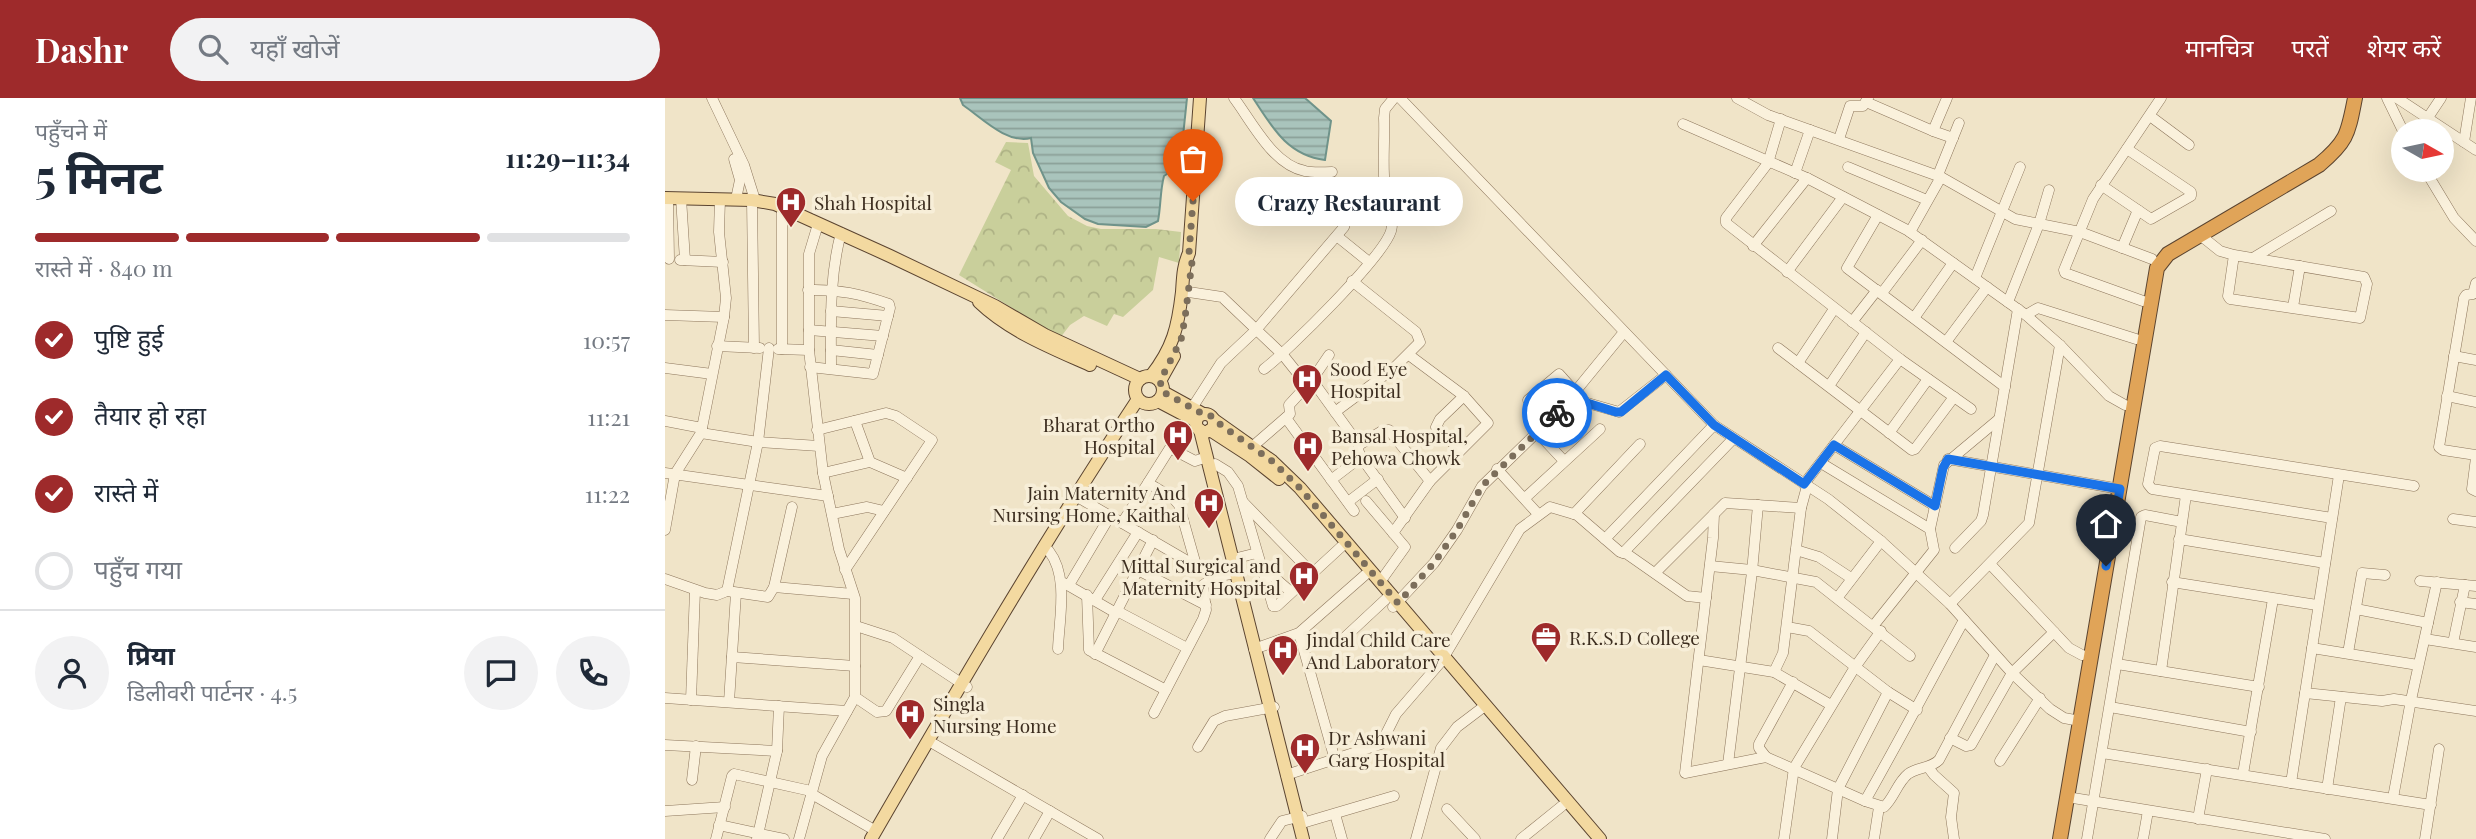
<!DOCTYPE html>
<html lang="hi">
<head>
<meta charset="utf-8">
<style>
  :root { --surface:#fff; --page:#f2f2f3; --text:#1f2937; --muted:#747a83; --line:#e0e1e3; --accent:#9e2a2b }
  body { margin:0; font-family:"Playfair Display","Noto Sans Devanagari",serif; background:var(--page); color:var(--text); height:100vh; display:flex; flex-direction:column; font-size:26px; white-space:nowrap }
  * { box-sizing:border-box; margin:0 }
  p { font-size:23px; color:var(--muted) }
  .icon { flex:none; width:38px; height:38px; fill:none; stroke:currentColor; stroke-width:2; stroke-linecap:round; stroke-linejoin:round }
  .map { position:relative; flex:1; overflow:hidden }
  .drawer { display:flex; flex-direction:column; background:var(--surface); width:665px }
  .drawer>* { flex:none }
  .needle { width:46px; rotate:99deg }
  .controls { position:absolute; left:1726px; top:21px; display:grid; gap:14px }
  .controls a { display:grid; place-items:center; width:63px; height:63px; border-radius:50%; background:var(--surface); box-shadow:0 7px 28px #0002; font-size:35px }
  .pin { position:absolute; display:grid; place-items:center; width:60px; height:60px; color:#fff; margin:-72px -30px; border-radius:50% 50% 50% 0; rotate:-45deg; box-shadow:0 0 7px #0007 }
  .pin .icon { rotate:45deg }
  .courier { position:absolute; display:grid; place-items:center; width:70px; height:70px; margin:-35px; border:5px solid #1a73e8; border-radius:50%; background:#fff; color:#222; box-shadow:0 2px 9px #0007 }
  .bubble { position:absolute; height:49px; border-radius:24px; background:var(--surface); box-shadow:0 7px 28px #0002; font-size:23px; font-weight:700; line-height:49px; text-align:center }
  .head em { font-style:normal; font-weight:700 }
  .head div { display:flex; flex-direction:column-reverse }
  .head { display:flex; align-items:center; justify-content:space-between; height:119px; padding:0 35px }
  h1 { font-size:46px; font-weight:700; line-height:52px }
  .bar { display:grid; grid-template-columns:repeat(4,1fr); gap:10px 7px; align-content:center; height:84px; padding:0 35px }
  .bar i { height:9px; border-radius:5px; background:var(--line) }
  .bar .active { background:var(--accent) }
  .bar p { grid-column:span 4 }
  .line { display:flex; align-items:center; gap:18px; padding:0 35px; border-top:2px solid var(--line) }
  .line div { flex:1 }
  .round { display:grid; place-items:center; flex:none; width:74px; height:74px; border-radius:37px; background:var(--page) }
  ol { padding:0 35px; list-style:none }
  li { display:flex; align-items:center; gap:21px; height:77px }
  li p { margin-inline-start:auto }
  li .icon { padding:7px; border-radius:50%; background:var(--accent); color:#fff; stroke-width:4 }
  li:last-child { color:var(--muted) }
  li i { width:38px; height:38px; border:4px solid var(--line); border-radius:50% }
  header { display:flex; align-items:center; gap:42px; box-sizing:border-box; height:98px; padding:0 35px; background:var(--accent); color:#fff }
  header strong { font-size:33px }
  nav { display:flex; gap:38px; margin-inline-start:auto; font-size:24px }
  .search { width:490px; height:63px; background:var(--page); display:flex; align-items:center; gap:18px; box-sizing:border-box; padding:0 24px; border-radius:38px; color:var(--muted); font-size:26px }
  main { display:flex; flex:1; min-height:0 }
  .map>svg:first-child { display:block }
</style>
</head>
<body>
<header>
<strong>Dashr</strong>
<div class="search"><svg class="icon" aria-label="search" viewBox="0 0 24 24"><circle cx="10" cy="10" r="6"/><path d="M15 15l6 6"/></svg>यहाँ खोजें</div>
<nav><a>मानचित्र</a><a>परतें</a><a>शेयर करें</a></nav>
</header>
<main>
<section class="drawer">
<div class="head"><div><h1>5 मिनट</h1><p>पहुँचने में</p></div><em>11:29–11:34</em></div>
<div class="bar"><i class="active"></i><i class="active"></i><i class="active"></i><i></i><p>रास्ते में · 840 m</p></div>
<ol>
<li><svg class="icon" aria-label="check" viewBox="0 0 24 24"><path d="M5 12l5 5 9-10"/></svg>पुष्टि हुई<p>10:57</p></li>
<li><svg class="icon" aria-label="check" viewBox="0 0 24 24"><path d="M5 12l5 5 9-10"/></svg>तैयार हो रहा<p>11:21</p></li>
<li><svg class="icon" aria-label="check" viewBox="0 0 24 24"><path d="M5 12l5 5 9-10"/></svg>रास्ते में<p>11:22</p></li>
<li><i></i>पहुँच गया</li>
</ol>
<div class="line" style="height:126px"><a class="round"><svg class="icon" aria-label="person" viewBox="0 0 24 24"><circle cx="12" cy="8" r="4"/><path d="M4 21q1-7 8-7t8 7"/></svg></a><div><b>प्रिया</b><p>डिलीवरी पार्टनर · 4.5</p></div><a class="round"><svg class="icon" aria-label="chat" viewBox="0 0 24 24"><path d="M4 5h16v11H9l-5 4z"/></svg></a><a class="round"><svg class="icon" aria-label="phone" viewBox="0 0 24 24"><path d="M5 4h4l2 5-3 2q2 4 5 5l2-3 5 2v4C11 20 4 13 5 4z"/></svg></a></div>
</section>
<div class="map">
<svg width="1811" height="741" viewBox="0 0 1811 741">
  <defs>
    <pattern id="forest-crowns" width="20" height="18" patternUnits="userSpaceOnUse" patternTransform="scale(1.75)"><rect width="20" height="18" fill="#c9cf9b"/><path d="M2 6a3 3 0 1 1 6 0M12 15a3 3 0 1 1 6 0" fill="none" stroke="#aeb285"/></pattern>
    <pattern id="water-rules" width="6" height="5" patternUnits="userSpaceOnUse" patternTransform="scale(1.75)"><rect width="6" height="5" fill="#a9c4bc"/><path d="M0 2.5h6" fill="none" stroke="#8ba098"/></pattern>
  </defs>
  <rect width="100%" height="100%" fill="#f0e4c8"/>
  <path fill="url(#forest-crowns)" d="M341 44 363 45 369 78 403 118 422 128 436 131H491L516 134 514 165 494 159 488 192 458 219 449 216 442 228 419 218 405 227 395 240 294 177 346 72 330 64Z"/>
  <g fill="url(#water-rules)" stroke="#6f938a" stroke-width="2">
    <path d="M295 0H522L515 67 499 78C495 93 496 107 493 123L481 129 433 126 420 121 396 104 384 90 368 55 366 40C342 46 318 21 298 7Z"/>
    <path d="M588 0H640L666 23 660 62C622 57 607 29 588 0Z"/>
  </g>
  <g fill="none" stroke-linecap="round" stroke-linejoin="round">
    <g stroke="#8d765c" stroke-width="11">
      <g id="minor">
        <path d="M47 0 79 67 90 102"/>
        <path d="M569 0C587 24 608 67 640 73 648 75 658 74 667 74"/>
        <path d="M735 0 1049 327 1163 401 1216 443 1285 506 1347 575 1385 611 1399 620 1415 623"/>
        <path d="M1072 0 1103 17 1276 79 1350 121 1415 134 1487 161"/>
        <path d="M1282 0 1268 33 1288 40"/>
        <path d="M1722 0 1738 33"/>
        <path d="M1732 0 1811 52"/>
        <path d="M1201 4 1268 33"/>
        <path d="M1485 18 1524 47"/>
        <path d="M1116 21 1103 65 1061 120V125L1235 261 1306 311"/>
        <path d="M1762 21 1776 0"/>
        <path d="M1018 26 1142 80 1242 132 1361 217 1395 247 1444 298 1460 307"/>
        <path d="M1174 41 1185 8H1198L1203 0"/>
        <path d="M1799 44 1806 0"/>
        <path d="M69 61 75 82 71 101"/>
        <path d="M1183 69 1262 102"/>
        <path d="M1760 72 1789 120 1811 143"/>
        <path d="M1130 75 1145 32"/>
        <path d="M1273 77 1294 25"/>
        <path d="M1436 87 1486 121 1526 98V94L1462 51"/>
        <path d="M3 100 4 161"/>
        <path d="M16 100 20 162"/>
        <path d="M87 102 89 250"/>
        <path d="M1213 117 1182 170 1340 289"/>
        <path d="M1245 134 1276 79"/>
        <path d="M1535 137 1555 153 1569 157 1699 179 1702 186 1695 220 1565 201 1563 198 1569 157"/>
        <path d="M673 139 704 164"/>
        <path d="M1088 148 1142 80"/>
        <path d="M1457 150 1473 112"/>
        <path d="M1588 160 1666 113"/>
        <path d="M15 162 58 164"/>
        <path d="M1122 174 1178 99"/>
        <path d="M1310 180 1355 69"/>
        <path d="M1811 185 1808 196 1801 197 1799 200 1774 349 1778 352 1811 357"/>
        <path d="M143 192C173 191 196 196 224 206L225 210 208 276 145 269"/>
        <path d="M517 193 557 199 618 257 642 287"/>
        <path d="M1217 195 1257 142"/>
        <path d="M1478 203 1400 175 1399 172 1428 101 1496 0"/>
        <path d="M1343 204 1374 126 1384 92"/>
        <path d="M1628 209 1635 168"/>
        <path d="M166 213 223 218"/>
        <path d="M0 217 59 219"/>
        <path d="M1361 217 1373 210 1471 241"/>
        <path d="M1249 220 1288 165"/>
        <path d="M1187 224 1212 192"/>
        <path d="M144 232 218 238"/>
        <path d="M1281 244 1322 189"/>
        <path d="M52 248 95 250"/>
        <path d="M1113 250 1247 352 1250 351 1289 299"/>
        <path d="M113 251 144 252"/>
        <path d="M117 251V109"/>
        <path d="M166 252 213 257"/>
        <path d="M1789 258 1811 262"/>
        <path d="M1133 265 1169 211"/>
        <path d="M0 270 47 276"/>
        <path d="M166 270C166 224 164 180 176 135"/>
        <path d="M599 271C623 253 718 159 726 133 730 119 722 104 720 90 717 67 720 43 719 20L720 11 729 0"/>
        <path d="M647 282 694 347 693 352 696 359 740 420"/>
        <path d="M1164 288 1201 234"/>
        <path d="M1782 298 1811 304"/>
        <path d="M863 302 894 276 919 304 954 314 1001 277"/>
        <path d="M527 310 556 265 591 232 679 129 682 120 672 95"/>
        <path d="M670 314 729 270 755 244 751 234 687 183"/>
        <path d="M621 320 689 413"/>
        <path d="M0 323 37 330"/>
        <path d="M190 323 205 364"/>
        <path d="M152 332 221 315 231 318 267 342 180 472"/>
        <path d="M872 334 899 363"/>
        <path d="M36 335 93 344 154 348"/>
        <path d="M1224 335 1263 281"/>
        <path d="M694 347 717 333 724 332 765 383"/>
        <path d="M1169 347 1270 408"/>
        <path d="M587 349 625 316 624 307 647 282 664 257"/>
        <path d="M795 352 771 329 775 321 799 298"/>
        <path d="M1811 360 1807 391 1811 393"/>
        <path d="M1283 361 1455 391"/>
        <path d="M1156 365 1265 431"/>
        <path d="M550 366 563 374 573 388 608 508H612L676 449"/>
        <path d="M832 371 873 416"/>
        <path d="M0 375 163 398"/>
        <path d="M158 375 205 364 242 380"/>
        <path d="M666 382 696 359"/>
        <path d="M483 385 505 350 530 363 542 359"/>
        <path d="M1139 386 1235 261"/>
        <path d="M409 397 550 479 575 474"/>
        <path d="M860 400 935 331"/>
        <path d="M701 403 740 449 715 484"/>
        <path d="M578 404 647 475"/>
        <path d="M683 404 713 381"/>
        <path d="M167 416 202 409 219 413"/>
        <path d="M909 416 975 346"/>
        <path d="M1049 416 1048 440 1020 675 1101 659"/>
        <path d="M1667 420 1487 391 1483 386 1490 350 1495 348 1749 388"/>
        <path d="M1788 421 1811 424"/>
        <path d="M457 425 483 385 508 400 514 407 531 467"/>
        <path d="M0 432 10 376 36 335 59 219 61 200 54 134 55 101"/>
        <path d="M728 435 765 383 823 325 799 298 744 257"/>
        <path d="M940 441 1049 327"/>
        <path d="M1514 441 1660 465"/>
        <path d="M1290 450 1316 423 1318 417 1353 211"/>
        <path d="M1131 452 1154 459 1186 480"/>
        <path d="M384 453C404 479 394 521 393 551"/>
        <path d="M958 455 1068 341"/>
        <path d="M572 460 592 455"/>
        <path d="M1325 466 1404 550 1417 557"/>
        <path d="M596 468 626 494"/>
        <path d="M1045 468 1087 472 1151 484 1245 558"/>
        <path d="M473 472 541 507"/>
        <path d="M990 475 1060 405 1136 410"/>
        <path d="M0 481 40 495 52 497 62 493 103 499 109 489 127 409"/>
        <path d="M1755 483 1811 488"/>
        <path d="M1507 484 1652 507"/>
        <path d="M399 485 451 515"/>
        <path d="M404 487 445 418"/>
        <path d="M109 489 188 496"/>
        <path d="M62 493 93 344 104 250"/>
        <path d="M422 497 424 552 501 592"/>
        <path d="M1173 499 1216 443"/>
        <path d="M430 502 473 434"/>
        <path d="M1795 504 1811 506"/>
        <path d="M1285 506 1364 425 1395 247"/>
        <path d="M728 509 769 465 792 432 817 388 896 311 959 234"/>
        <path d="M1691 511 1763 525"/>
        <path d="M452 513 522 550"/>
        <path d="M1209 527 1269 452 1265 431 1279 367 1334 321"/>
        <path d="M191 528 228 540 302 589"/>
        <path d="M1122 529 1144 533 1223 594 1252 612"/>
        <path d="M634 535 670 662"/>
        <path d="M1760 541 1811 549"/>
        <path d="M677 542 721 501"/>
        <path d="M1788 545 1800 487"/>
        <path d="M1647 550 1753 567"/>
        <path d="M589 551 634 535 700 477"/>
        <path d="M1683 555 1697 475 1720 477"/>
        <path d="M430 556 488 442"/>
        <path d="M67 559 190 568"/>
        <path d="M779 559 855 431 885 409 912 417 955 454 962 456 1022 498 1041 500"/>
        <path d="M1034 562 1109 574 1166 607"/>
        <path d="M1452 566 1594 589"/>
        <path d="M1496 573 1521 397"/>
        <path d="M1109 574 1118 555 1136 410 1142 388"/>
        <path d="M1128 584 1094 646V650L1101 659 1200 703 1219 709C1229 700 1232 685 1243 676 1252 669 1265 671 1274 662L1330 557"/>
        <path d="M1640 595 1717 603 1729 601 1811 613"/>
        <path d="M190 599 212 614 221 613 255 558"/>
        <path d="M0 600 182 613"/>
        <path d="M26 602 30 492"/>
        <path d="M64 604 71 495"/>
        <path d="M1445 609 1586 634"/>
        <path d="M489 615 538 521 541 512 538 487 550 479"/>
        <path d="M1285 640 1301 648 1306 647 1347 575 1389 534"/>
        <path d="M269 646 433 741"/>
        <path d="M0 647 112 653"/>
        <path d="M533 649 549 623 560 618 609 609"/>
        <path d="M1437 655 1766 707"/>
        <path d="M1335 663 1375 600"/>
        <path d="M1063 666 1087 474 1093 407"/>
        <path d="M1263 669 1269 677 1289 695 1286 719 1289 741"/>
        <path d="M1578 676 1608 501"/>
        <path d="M621 677 716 646 731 616 775 565"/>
        <path d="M27 682 31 648"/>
        <path d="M1626 685 1674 377"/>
        <path d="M1662 691 1676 599"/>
        <path d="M145 695 211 733"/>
        <path d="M1402 699 1660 741"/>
        <path d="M1728 700 1746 602 1772 484"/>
        <path d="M1200 703C1234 643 1266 582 1299 522"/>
        <path d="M782 711 810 741"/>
        <path d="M0 713 60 709"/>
        <path d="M670 716 677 741"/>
        <path d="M1533 721 1542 671"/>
        <path d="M634 726 729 698"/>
        <path d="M54 727 119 741"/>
        <path d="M51 741 67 678 69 676 146 693"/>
        <path d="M92 741 112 653 114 608"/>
        <path d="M134 741 157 658 190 599V500L174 451 158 375 144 252V156L153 126"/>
        <path d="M332 741 358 697"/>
        <path d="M369 741 385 713"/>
        <path d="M605 741 617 723 637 718"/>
        <path d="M751 741 776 650 792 629 821 607"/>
        <path d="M856 741 897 708"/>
        <path d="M1119 741 1129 670 1190 569 1216 533"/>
        <path d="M1167 741 1173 691 1223 594"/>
        <path d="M1209 741 1214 709"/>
        <path d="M1422 741 1476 419 1480 417 1517 424"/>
        <path d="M1478 741 1483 713"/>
        <path d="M1760 741 1774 651"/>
      </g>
    </g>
    <g stroke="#5b4430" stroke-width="14">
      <g id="major">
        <path d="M0 100 87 102 110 106 225 158 330 208 380 237 475 281"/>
        <path d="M314 204C344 233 387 250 425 267"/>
        <circle cx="484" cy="292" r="14"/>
        <path d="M486 278C508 250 513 229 517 194 518 180 518 168 524 155L535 0"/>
        <path d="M495 283 509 258"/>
        <path d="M498 294 538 316"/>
        <path d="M493 303 531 323"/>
        <circle cx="540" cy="325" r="9"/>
        <path d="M549 322 607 363 635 390 935 741"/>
        <path d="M535 332 638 741"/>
        <path d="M545 332 585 358 614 381"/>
        <path d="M206 741C292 592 378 445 473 301"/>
      </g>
    </g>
    <g stroke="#5b4430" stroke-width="16">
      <path id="highway" d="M1395 741 1492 170 1503 156 1654 67C1683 43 1683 35 1690 0"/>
    </g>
    <use href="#minor" stroke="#faf1dc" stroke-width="10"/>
    <use href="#major" stroke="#f3d9a0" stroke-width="12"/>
    <use href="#highway" stroke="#e0a458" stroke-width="14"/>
  </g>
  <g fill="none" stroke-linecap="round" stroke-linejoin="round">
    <path stroke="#7c6e5b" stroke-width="7" stroke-dasharray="0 12.6" d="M528 103 524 155 527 164 520 220 516 242 495 283 498 294 538 316 545 317 549 322 607 363 635 390 733 505 769 465 792 432 817 388 892 315"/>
    <path stroke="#1a73e8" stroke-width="9" d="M892 315 909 296 919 304 951 314H956L1001 277 1049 327 1139 386 1169 347 1270 408 1278 370 1283 361 1455 391 1441 468"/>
  </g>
  <defs>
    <g id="hospital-pin" transform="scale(1.575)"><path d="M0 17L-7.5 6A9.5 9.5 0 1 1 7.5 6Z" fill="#9e2a2b" stroke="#f7eed8"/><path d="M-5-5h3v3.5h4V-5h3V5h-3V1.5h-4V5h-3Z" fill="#fff"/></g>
    <g id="office-pin" transform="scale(1.575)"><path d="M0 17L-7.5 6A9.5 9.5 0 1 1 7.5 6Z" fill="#9e2a2b" stroke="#f7eed8"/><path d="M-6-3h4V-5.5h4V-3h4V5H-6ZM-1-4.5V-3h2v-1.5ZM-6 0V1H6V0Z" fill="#fff"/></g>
  </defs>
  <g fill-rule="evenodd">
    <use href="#hospital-pin" x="126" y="104"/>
    <use href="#hospital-pin" x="642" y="281"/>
    <use href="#hospital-pin" x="513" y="337"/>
    <use href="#hospital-pin" x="643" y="348"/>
    <use href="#hospital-pin" x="544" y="405"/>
    <use href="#hospital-pin" x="639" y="478"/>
    <use href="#office-pin" x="881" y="539"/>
    <use href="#hospital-pin" x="618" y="552"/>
    <use href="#hospital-pin" x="245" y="616"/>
    <use href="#hospital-pin" x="640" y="650"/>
  </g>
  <g text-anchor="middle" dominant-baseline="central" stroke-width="7" stroke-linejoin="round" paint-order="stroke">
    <g font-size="19" fill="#3d2e20" stroke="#f7eed8" text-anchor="start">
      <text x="149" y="104">Shah Hospital</text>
      <text x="665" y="270">Sood Eye<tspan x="665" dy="22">Hospital</tspan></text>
      <text x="490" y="326" text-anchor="end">Bharat Ortho<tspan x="490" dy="22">Hospital</tspan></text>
      <text x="666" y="337">Bansal Hospital,<tspan x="666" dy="22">Pehowa Chowk</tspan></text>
      <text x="521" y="394" text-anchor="end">Jain Maternity And<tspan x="521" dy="22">Nursing Home, Kaithal</tspan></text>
      <text x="616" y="467" text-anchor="end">Mittal Surgical and<tspan x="616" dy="22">Maternity Hospital</tspan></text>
      <text x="904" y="539">R.K.S.D College</text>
      <text x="641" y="541">Jindal Child Care<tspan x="641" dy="22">And Laboratory</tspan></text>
      <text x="268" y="605">Singla<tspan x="268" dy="22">Nursing Home</tspan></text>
      <text x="663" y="639">Dr Ashwani<tspan x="663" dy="22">Garg Hospital</tspan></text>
    </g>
  </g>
</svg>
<div class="controls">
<a><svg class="needle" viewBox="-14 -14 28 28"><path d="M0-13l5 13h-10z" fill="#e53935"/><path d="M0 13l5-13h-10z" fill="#747a83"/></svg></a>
</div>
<div class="pin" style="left:528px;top:103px;background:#ea580c"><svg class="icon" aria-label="bag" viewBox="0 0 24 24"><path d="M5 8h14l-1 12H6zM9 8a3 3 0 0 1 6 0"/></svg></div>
<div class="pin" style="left:1441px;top:468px;background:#1f2937"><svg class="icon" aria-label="home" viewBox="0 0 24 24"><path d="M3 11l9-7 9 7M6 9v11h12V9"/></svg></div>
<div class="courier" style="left:892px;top:315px"><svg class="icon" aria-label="bike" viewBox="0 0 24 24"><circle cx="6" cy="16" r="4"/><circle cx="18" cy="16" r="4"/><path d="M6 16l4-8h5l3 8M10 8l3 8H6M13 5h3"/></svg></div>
<div class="bubble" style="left:570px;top:79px;width:228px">Crazy Restaurant</div>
</div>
</main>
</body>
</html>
